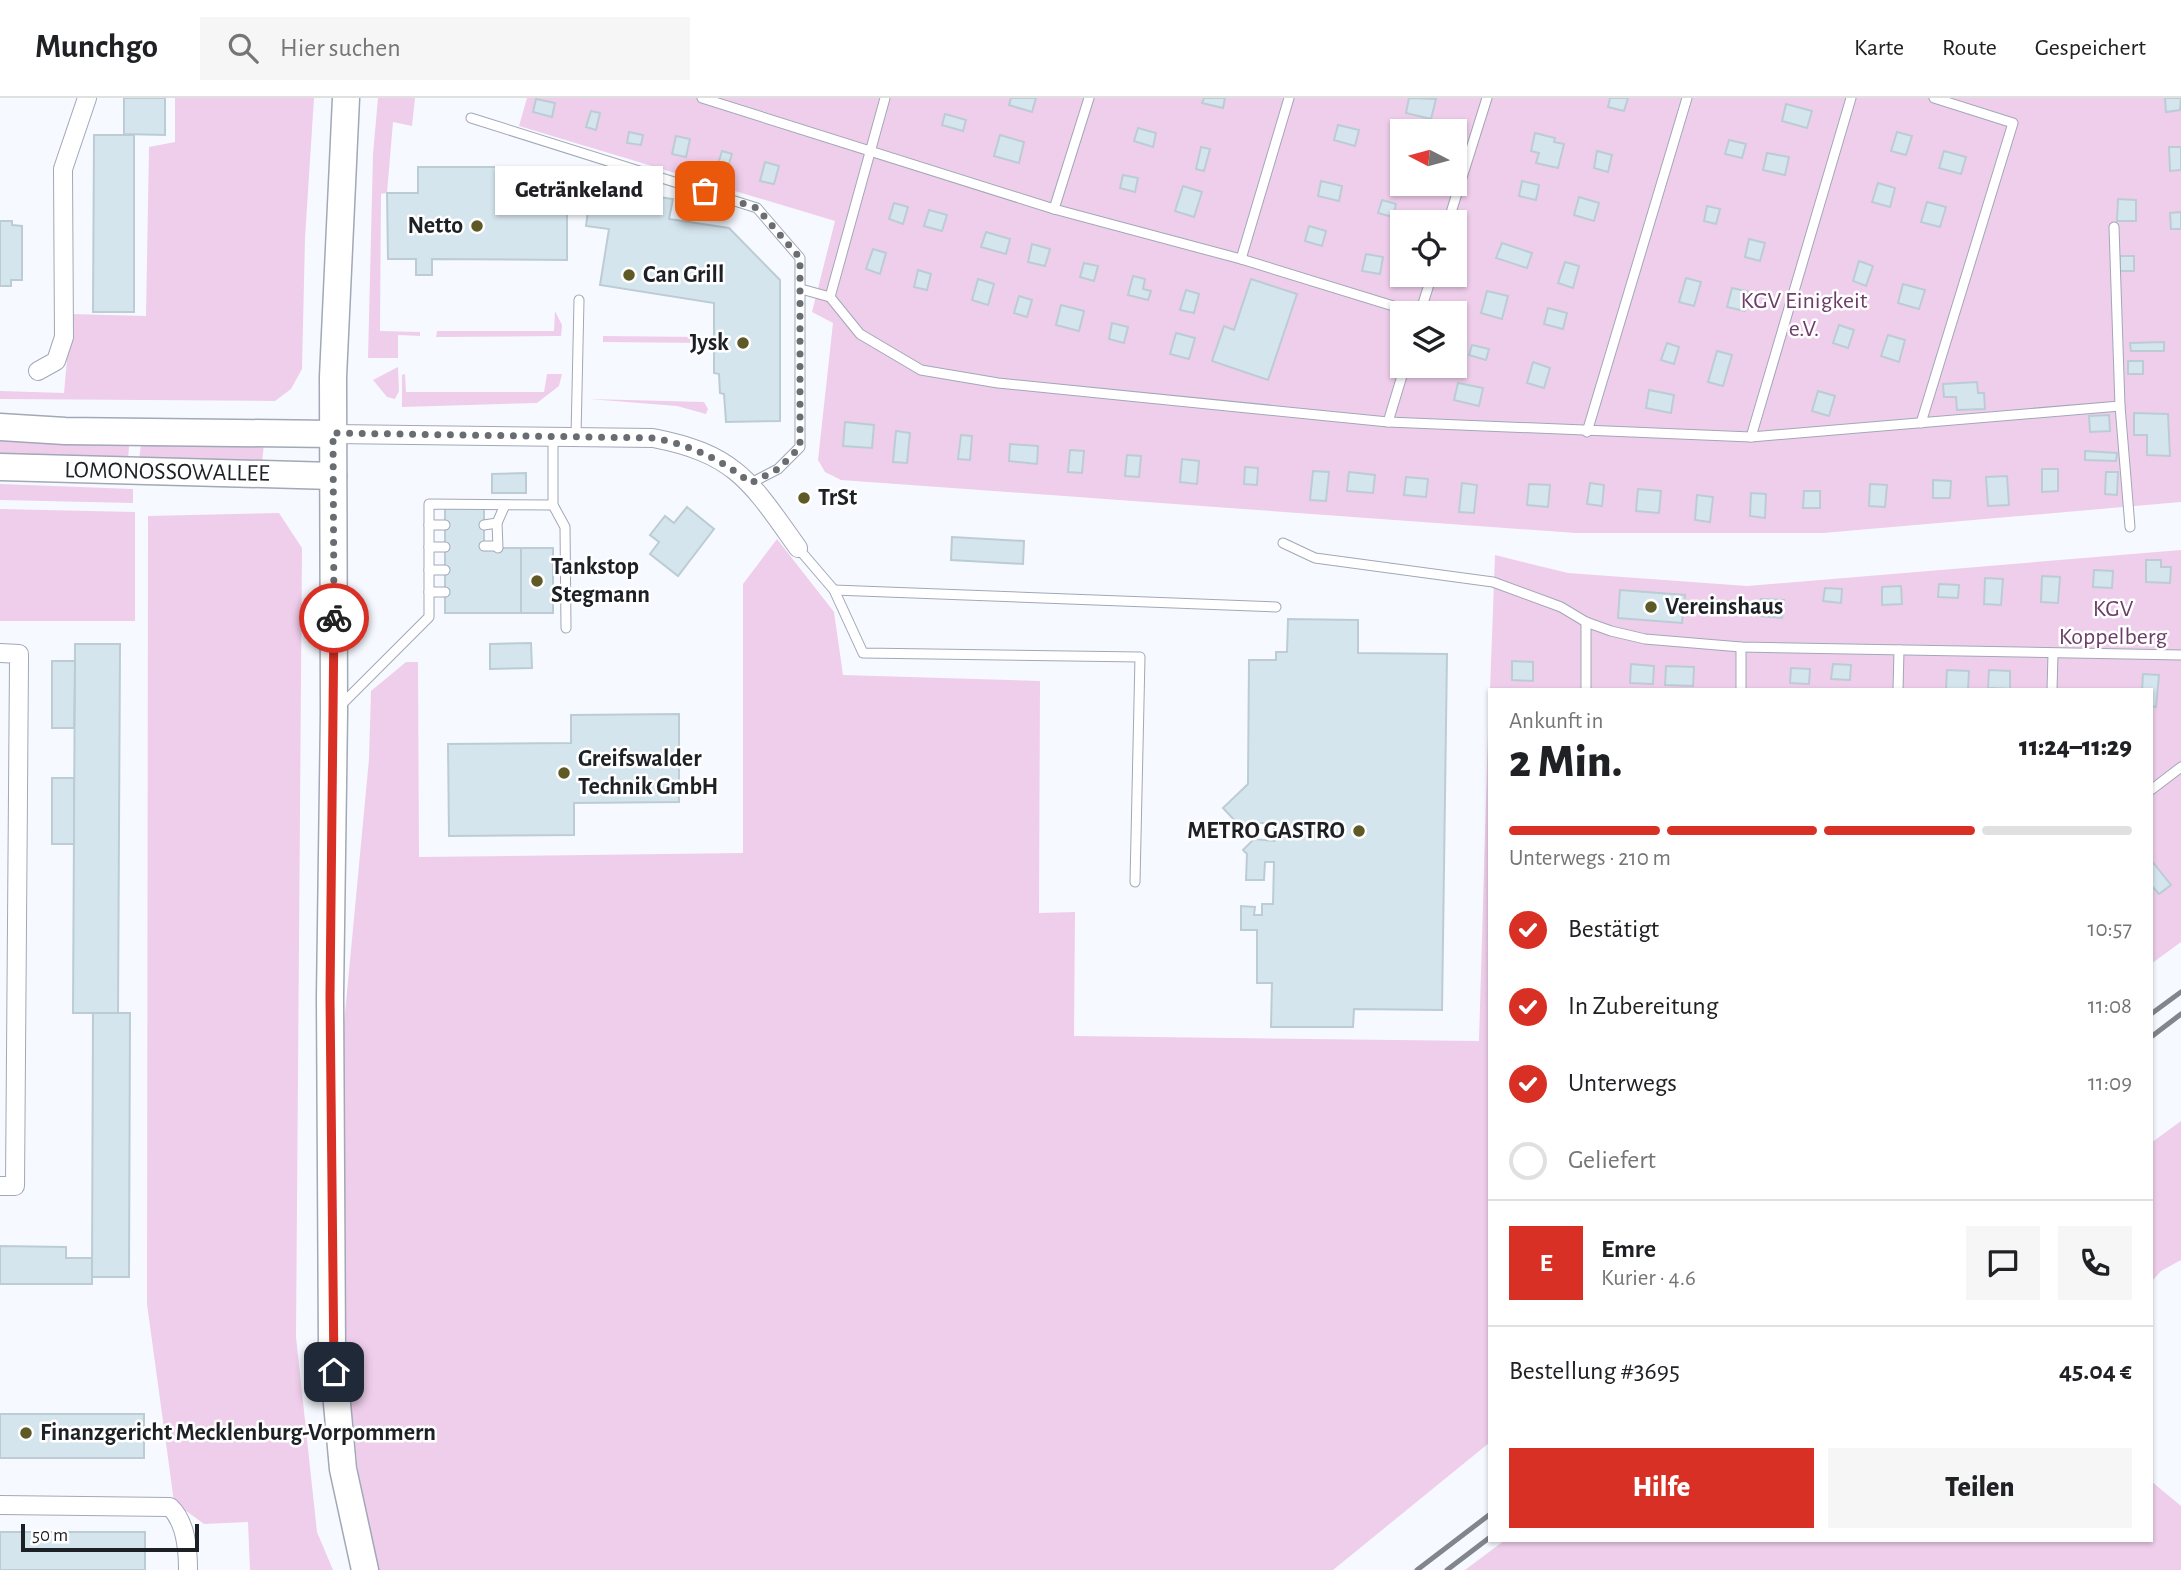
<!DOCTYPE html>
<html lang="de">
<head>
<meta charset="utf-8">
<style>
  :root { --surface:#fff; --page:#f6f6f6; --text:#202124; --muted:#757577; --line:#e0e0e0; --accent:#d93025 }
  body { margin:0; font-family:"Alegreya Sans",sans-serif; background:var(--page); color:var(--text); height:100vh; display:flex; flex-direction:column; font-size:26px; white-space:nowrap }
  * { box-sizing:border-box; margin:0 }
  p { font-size:23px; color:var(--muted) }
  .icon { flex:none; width:38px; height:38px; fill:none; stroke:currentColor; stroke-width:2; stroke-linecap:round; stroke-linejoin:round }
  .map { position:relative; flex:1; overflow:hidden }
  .details { position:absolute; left:1488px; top:590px; width:665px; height:854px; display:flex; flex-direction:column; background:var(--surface); border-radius:0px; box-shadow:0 2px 5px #0004 }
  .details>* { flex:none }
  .needle { width:46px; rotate:276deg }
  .fabs { position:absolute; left:1390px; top:21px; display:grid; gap:14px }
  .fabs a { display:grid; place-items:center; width:77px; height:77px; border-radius:0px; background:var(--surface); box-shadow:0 2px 5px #0004; font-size:35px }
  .scale { position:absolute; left:21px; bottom:18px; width:178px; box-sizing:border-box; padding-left:7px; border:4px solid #1d2025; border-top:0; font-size:19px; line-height:24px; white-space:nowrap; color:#1d2025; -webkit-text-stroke:5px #fff; paint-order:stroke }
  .pin { position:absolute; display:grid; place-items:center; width:60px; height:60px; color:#fff; margin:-30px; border-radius:14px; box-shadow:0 4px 10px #0006 }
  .courier { position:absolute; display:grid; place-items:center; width:70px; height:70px; margin:-35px; border:5px solid #d93025; border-radius:50%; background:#fff; color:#222; box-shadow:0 2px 9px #0007 }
  .bubble { position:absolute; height:49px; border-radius:0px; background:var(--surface); box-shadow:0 2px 5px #0004; font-size:23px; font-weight:800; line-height:49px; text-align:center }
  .summary em { font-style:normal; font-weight:800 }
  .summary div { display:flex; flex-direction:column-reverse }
  .summary { display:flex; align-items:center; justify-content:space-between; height:119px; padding:0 21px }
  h1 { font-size:46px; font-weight:800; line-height:52px }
  .bar { display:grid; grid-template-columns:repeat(4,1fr); gap:10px 7px; align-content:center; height:84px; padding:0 21px }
  .bar i { height:9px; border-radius:5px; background:var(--line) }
  .bar .selected { background:var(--accent) }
  .bar p { grid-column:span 4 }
  .line { display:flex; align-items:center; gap:18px; padding:0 21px; border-top:2px solid var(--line) }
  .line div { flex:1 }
  .round { display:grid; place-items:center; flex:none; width:74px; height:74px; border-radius:0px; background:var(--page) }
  ol { padding:0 21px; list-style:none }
  li { display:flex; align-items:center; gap:21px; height:77px }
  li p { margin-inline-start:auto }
  li .icon { padding:7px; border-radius:50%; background:var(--accent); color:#fff; stroke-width:4 }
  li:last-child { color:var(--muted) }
  li i { width:38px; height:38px; border:4px solid var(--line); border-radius:50% }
  .button { display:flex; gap:14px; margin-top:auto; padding:14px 21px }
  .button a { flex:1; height:80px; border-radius:0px; background:var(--accent); color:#fff; font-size:28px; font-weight:800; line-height:80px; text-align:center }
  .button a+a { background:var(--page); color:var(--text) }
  header { display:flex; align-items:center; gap:42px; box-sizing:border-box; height:98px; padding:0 35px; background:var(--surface); border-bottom:2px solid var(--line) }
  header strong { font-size:33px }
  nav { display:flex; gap:38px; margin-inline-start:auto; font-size:24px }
  .search { width:490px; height:63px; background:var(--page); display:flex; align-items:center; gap:18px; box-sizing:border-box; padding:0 24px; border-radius:0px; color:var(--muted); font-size:26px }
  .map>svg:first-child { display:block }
</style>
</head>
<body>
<header>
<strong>Munchgo</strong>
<div class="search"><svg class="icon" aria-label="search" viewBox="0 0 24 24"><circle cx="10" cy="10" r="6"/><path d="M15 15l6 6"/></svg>Hier suchen</div>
<nav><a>Karte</a><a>Route</a><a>Gespeichert</a></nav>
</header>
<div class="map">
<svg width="2181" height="1472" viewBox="0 0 2181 1472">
  <rect width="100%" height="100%" fill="#f6f9ff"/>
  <g fill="#efceeb" fill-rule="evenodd">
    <path d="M175 0H314L305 140 302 271 291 291 275 303 0 301V293L64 295 71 216 146 218 149 49 175 44Z"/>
    <path d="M378 0H415L412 28 393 24 387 95 381 96 380 233 420 234V238L398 237V260H368L373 56Z"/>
    <path d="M527 0H2181V404L1823 435H1576L841 382 825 374 818 362 833 225 812 214 835 123 519 28ZM1402 33H1454V86H1402ZM1402 124H1454V177H1402ZM1402 215H1454V268H1402Z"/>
    <path d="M555 213 562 227 561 238 436 239 437 233H554Z"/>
    <path d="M603 238 703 239V245L603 244Z"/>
    <path d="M398 269 399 293 395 301 387 299 373 282Z"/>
    <path d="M405 276 406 294H544L547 276H562L559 288 537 305 402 309V277Z"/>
    <path d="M589 301 704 304 708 311 706 316 677 308Z"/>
    <path d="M0 343 129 348 128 363 0 359Z"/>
    <path d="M141 346H264L262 364 139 362Z"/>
    <path d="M0 386 133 391V405L0 402Z"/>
    <path d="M0 411 135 414V523H0Z"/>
    <path d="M279 415 302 450 296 1239 317 1434 333 1472H250L248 1424 204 1426 174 1404 147 1206 148 418Z"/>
    <path d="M777 441 834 514 843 577 1040 583 1039 815 1075 814 1074 938 1479 943 1489 599V1345L1333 1472H378L358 1373 346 1260 344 926 369 661 371 593 406 564H418L419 759 743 755V486Z"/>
    <path d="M2181 452V844L2151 866V592H1490L1495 457 1568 475 1747 488Z"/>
    <path d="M2181 1023V1162L2161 1173 2151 1184V1045Z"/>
    <path d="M2151 1383 2181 1408V1472H1465L1505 1442H2151Z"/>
  </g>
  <g fill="#d5e5ee" stroke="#bcccd5" stroke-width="2">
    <path d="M124 0H165V37L124 36Z"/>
    <path d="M1011 0H1036L1032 14 1009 7Z"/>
    <path d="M1204 0H1225L1223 10 1202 5Z"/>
    <path d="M1409 0 1436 1 1431 21 1406 15Z"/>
    <path d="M1610 0H1628L1624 13 1608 9Z"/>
    <path d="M2165 0H2181L2180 12 2166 14Z"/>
    <path d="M536 1 555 5 552 19 533 14Z"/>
    <path d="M1786 6 1812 13 1807 30 1782 23Z"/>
    <path d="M591 13 600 15 596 32 586 29Z"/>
    <path d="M945 16 966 22 963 33 942 27Z"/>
    <path d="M1338 27 1359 32 1355 48 1334 42Z"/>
    <path d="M1138 30 1156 35 1153 49 1134 43Z"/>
    <path d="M629 34 643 37 641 47 627 45Z"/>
    <path d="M1897 34 1912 38 1906 57 1891 53Z"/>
    <path d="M1535 35 1555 40 1554 44 1564 46 1558 70 1536 65 1539 55 1531 53Z"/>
    <path d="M94 37H134V214H93Z"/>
    <path d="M1000 37 1024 44 1019 65 994 58Z"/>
    <path d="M676 38 690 41 686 59 672 56Z"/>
    <path d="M1729 42 1746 46 1742 60 1725 56Z"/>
    <path d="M1201 49 1210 51 1204 73 1196 71Z"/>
    <path d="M2169 49H2181V72L2170 73Z"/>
    <path d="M722 53 732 56 727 72 717 69Z"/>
    <path d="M1597 53 1612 57 1608 74 1594 70Z"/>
    <path d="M1944 53 1966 59 1961 76 1939 70Z"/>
    <path d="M1767 55 1789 59 1785 77 1763 72Z"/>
    <path d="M765 64 779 68 774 86 760 83Z"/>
    <path d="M418 69H533V79H567V162L432 161V177H416V161H388L387 95H418Z"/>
    <path d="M1123 77 1138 80 1135 94 1120 90Z"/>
    <path d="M1321 83 1342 88 1339 103 1318 98Z"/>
    <path d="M1522 83 1539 87 1536 102 1519 98Z"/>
    <path d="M1878 85 1895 90 1890 109 1872 104Z"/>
    <path d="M1183 88 1202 94 1194 119 1175 113Z"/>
    <path d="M618 93 673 101 669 121 729 130 780 182V323L726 324 724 296 720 295 719 276 714 275V205L600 187 609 131 586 128 590 97 616 101Z"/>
    <path d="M1579 99 1599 105 1594 123 1574 117Z"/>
    <path d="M2118 101 2136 102V123H2117Z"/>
    <path d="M1382 102 1396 106 1393 119 1378 115Z"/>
    <path d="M1927 104 1946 109 1940 129 1921 124Z"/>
    <path d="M894 105 908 109 903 126 889 121Z"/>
    <path d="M1707 108 1720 111 1716 126 1704 123Z"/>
    <path d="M929 112 947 117 942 133 924 128Z"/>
    <path d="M2181 114V131H2171L2170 115Z"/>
    <path d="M0 123H12V127L22 128V182H11V188H0Z"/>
    <path d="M1309 128 1326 133 1322 148 1305 143Z"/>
    <path d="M986 134 1010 141 1006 156 981 149Z"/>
    <path d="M1749 141 1765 145 1760 163 1745 159Z"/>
    <path d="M1502 145 1532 155 1527 170 1496 160Z"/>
    <path d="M1032 146 1050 151 1045 168 1028 164Z"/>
    <path d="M873 151 886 155 880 176 866 171Z"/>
    <path d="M1366 156 1383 159 1380 176 1362 173Z"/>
    <rect x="2120" y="158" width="14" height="15"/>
    <path d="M1859 163 1873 168 1866 188 1853 183Z"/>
    <path d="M1565 164 1579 168 1573 190 1558 185Z"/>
    <path d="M1084 165 1098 168 1094 183 1080 179Z"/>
    <path d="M918 172 931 176 927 192 914 189Z"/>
    <path d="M1133 178 1145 181 1143 191 1151 193 1148 202 1128 197Z"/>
    <path d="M1686 180 1701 184 1694 208 1679 204Z"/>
    <path d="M978 181 994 186 988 207 972 202Z"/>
    <path d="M1251 181 1297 196 1268 282 1212 263 1224 228 1234 232Z"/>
    <path d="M1903 186 1925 192 1919 211 1898 205Z"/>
    <path d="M1732 190 1750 194 1745 213 1727 209Z"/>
    <path d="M1186 192 1199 196 1194 215 1180 212Z"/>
    <path d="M1487 193 1508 198 1502 221 1481 215Z"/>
    <path d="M1019 198 1032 202 1027 219 1014 215Z"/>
    <path d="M1061 207 1084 213 1079 233 1056 227Z"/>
    <path d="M1548 210 1567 215 1563 231 1544 226Z"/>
    <path d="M1112 225 1128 229 1124 245 1109 241Z"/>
    <path d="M1839 227 1854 232 1848 250 1833 245Z"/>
    <path d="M1176 235 1195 240 1189 261 1170 256Z"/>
    <path d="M1888 237 1905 242 1899 264 1881 258Z"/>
    <path d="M2164 244V253H2131L2130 245Z"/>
    <path d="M1667 245 1679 249 1674 266 1661 262Z"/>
    <path d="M1472 247 1489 251 1486 262 1469 257Z"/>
    <path d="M1717 253 1732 257 1723 288 1708 284Z"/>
    <rect x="2128" y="263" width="15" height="13"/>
    <path d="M1533 264 1550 270 1544 290 1527 285Z"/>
    <path d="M1977 284 1978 295H1984L1985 311 1957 312 1956 299H1944L1943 286Z"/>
    <path d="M1458 285 1483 290 1479 308 1454 302Z"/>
    <path d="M1649 292 1674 297 1671 315 1646 310Z"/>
    <path d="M1818 293 1835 298 1829 318 1812 313Z"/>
    <path d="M2134 315 2168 316 2170 358 2147 357V337H2134Z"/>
    <path d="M2109 317 2110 333 2090 334 2089 318Z"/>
    <path d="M845 324 874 327 872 350 843 348Z"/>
    <path d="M896 333 910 335 907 365 893 364Z"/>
    <path d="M961 337 972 338 970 362 958 361Z"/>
    <path d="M1010 346 1038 348 1037 366 1009 363Z"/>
    <path d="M1070 352 1084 353 1082 375 1068 374Z"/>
    <path d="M2085 353 2117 355 2116 363 2085 362Z"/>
    <path d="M1127 357 1141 358 1139 379 1125 378Z"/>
    <path d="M1182 361 1199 363 1197 386 1180 384Z"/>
    <path d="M1245 369 1258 370 1257 387 1244 386Z"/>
    <path d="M2042 371H2058V393L2042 394Z"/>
    <path d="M1313 373 1329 374 1326 403 1310 402Z"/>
    <path d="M1349 374 1375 377 1373 395 1347 393Z"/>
    <path d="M2106 374H2118L2117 397 2105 396Z"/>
    <path d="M526 375V395H492V376Z"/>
    <path d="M2007 378 2009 407 1988 408 1986 379Z"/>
    <path d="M1406 379 1428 381 1426 399 1404 397Z"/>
    <path d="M1933 382 1951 383 1950 400H1933Z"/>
    <path d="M1462 385 1477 387 1474 415 1459 414Z"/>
    <path d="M1590 385 1604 387 1602 408 1587 406Z"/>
    <path d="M1529 386 1550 387 1548 409 1527 407Z"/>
    <path d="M1870 386 1887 387 1885 409 1869 408Z"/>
    <path d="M1638 391 1661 393 1659 415 1636 413Z"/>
    <path d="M1804 393H1820V410H1803Z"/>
    <path d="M1751 395 1766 396 1765 420 1750 418Z"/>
    <path d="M1697 397 1713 399 1710 424 1695 422Z"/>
    <path d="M445 408 484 409V450H521V515H445Z"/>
    <path d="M687 409 714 431 678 478 650 456 659 444 650 437 665 418 674 425Z"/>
    <path d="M952 439 1024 443 1023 466 951 462Z"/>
    <rect x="521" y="450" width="32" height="65"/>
    <path d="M2146 462H2161V469H2171L2170 485 2146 484Z"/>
    <path d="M2094 472 2113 473 2112 490 2093 489Z"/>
    <path d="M2042 478 2060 479 2058 505 2041 504Z"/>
    <path d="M1985 480 2003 481 2001 507 1984 506Z"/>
    <path d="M1939 486 1959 487 1958 500 1938 499Z"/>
    <path d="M1901 488 1902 506 1882 507V489Z"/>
    <path d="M1825 490 1842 491 1841 505 1823 503Z"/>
    <path d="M1620 492 1685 497 1682 525 1618 520Z"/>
    <path d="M1761 501 1784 502 1782 520 1760 518Z"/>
    <path d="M1288 521 1358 522V555L1447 556 1442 912 1354 911 1353 929H1271L1272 885H1257V832H1241V808L1255 809 1254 817H1262V806H1273L1274 764H1265L1264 782H1246L1247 756 1243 752 1254 741 1274 743V725H1237L1223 710 1248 686 1249 562H1276V554H1287Z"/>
    <path d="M531 545 532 570 490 571V546Z"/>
    <path d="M75 546H120L118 915H73Z"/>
    <path d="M52 563H75L74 630H52Z"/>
    <path d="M1512 563 1533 564V583L1512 582Z"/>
    <path d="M1631 566 1654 568 1653 586 1630 585Z"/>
    <path d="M1833 566 1851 567 1850 582 1831 581Z"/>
    <path d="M1666 568 1694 569 1693 588 1665 587Z"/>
    <path d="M1791 570 1810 571 1809 586 1790 585Z"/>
    <path d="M1947 572 1969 573 1968 592H1946Z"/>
    <path d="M1989 572 2010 573V591L1988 590Z"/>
    <path d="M2143 576 2159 577 2156 609 2151 608V592H2142Z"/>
    <path d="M679 616V704L574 705V737L449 738 448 646 571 645V617Z"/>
    <rect x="52" y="680" width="22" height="66"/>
    <path d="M2151 762 2171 787 2159 796 2151 787Z"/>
    <path d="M93 915H130L129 1179H92Z"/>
    <path d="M0 1148 66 1149V1160H92V1186H0Z"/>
    <rect x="0" y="1316" width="144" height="44"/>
    <rect x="0" y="1434" width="145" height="38"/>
  </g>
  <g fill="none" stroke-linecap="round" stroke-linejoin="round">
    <g stroke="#a1a8b6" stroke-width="11">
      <g id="lane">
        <path d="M702 0 1054 111 1241 161 1416 215"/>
        <path d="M471 20 757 110 800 160V349L778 371 751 385"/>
        <path d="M1054 111 1089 0"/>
        <path d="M1448 124 1487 0"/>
        <path d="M2114 129 2120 308 2130 429"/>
        <path d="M1241 161 1289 0"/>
        <path d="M801 191 830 199 860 236 921 272 998 285 1388 324 1751 339 2120 308"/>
        <path d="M830 199 885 0"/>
        <path d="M1420 215 1432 177"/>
        <path d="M1388 324 1405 268"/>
        <path d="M1921 325 2013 25 1934 0"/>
        <path d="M1587 334 1687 0"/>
        <path d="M553 337V407L565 429 566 530"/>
        <path d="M576 338 579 202"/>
        <path d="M1751 339 1851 0"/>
        <path d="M497 425 498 450"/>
        <path d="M429 427V406L553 407"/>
        <path d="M484 427 497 425 505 407"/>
        <path d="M1283 445 1315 460 1493 484 1561 509 1586 524 1611 533 1645 541 1741 549 2181 557"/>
        <path d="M484 448H497"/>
        <path d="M429 449H445"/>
        <path d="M798 450 834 492 863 555 1140 559 1135 784"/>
        <path d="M429 472H445"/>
        <path d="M834 492 1276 509"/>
        <path d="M429 494H445"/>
        <path d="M1586 592V524"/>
        <path d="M1741 592V549"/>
        <path d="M1898 592 1899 552"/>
        <path d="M2052 592 2053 556"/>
        <path d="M340 608 429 519V427H445"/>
        <path d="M2151 692 2181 669"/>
      </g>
    </g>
    <g stroke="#a1a8b6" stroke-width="20">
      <g id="street">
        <path d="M38 273 56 263 64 239 63 71 87 0"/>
        <path d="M333 336 653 340C736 356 751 384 798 450"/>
        <path d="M0 555 19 556V563L15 1088H0"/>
        <path d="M0 1407 170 1409C186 1424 188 1451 188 1472"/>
      </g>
    </g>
    <g stroke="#a1a8b6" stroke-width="29">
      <g id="secondary">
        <path d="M346 0 333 279 334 614 330 899 332 1251 343 1371 365 1472"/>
        <path d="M0 329 65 333 333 336"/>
        <path d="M0 369 333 378"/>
      </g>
    </g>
    <use href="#lane" stroke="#fff" stroke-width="9"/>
    <use href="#street" stroke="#fff" stroke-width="18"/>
    <use href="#secondary" stroke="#fff" stroke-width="26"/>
    <g stroke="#82858a" stroke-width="5">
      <path d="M2151 916 2181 894"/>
      <path d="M2151 939 2181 916"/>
      <path d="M1417 1472 1489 1417"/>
      <path d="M1447 1472 1489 1440"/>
    </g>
  </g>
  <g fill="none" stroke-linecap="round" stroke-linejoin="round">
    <path stroke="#696c71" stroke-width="7" stroke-dasharray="0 12.6" d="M334 520 333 335 653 340C691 347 720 361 751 385L778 371 800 349V160L757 110 705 93"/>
    <path stroke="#d93025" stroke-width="9" d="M334 1274 330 899 334 520"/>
  </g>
  <g fill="#5e5925" stroke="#fff" stroke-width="2.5">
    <circle cx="477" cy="128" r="7"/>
    <circle cx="629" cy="177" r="7"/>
    <circle cx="743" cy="245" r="7"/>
    <circle cx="804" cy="400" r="7"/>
    <circle cx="537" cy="483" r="7"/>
    <circle cx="1651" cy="509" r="7"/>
    <circle cx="564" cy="675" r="7"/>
    <circle cx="1359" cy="733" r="7"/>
    <circle cx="26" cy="1335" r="7"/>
  </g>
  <g text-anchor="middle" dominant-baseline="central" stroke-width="5" stroke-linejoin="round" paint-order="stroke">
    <g font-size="24" font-weight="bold" fill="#1d2025" stroke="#fff" text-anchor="start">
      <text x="463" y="128" text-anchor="end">Netto</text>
      <text x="643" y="177">Can Grill</text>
      <text x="729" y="245" text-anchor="end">Jysk</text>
      <text x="818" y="400">TrSt</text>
      <text x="551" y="469">Tankstop<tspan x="551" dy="28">Stegmann</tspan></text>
      <text x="1665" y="509">Vereinshaus</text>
      <text x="578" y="661">Greifswalder<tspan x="578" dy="28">Technik GmbH</tspan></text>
      <text x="1345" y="733" text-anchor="end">METRO GASTRO</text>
      <text x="40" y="1335">Finanzgericht Mecklenburg-Vorpommern</text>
    </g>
    <g font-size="24" fill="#6c3e69" stroke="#fff">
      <text x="1804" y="203">KGV Einigkeit<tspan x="1804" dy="28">e.V.</tspan></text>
      <text x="2113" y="511">KGV<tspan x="2113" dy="28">Koppelberg</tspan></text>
    </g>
    <g font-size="24" fill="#1d2025" stroke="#fff">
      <text transform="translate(167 374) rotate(1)">LOMONOSSOWALLEE</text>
    </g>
  </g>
</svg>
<div class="fabs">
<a><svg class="needle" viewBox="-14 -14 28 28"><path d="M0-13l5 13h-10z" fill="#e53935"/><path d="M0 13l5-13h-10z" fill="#757577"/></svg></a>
<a><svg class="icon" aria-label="locate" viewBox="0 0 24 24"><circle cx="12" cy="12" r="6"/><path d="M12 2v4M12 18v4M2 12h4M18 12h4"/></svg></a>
<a><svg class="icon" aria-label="layers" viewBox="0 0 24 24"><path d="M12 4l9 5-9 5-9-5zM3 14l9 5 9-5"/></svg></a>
</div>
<div class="scale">50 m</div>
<div class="pin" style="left:705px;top:93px;background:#ea580c"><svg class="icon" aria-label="bag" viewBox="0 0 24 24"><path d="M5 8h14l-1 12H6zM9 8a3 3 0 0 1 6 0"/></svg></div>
<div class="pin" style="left:334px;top:1274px;background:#1f2937"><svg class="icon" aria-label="home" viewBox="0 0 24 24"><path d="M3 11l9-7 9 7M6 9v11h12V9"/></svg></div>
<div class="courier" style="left:334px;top:520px"><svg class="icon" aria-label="bike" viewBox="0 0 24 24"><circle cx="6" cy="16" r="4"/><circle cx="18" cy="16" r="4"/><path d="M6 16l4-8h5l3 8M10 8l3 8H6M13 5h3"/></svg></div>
<div class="bubble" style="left:495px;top:68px;width:168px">Getränkeland</div>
<section class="details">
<div class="summary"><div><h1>2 Min.</h1><p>Ankunft in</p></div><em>11:24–11:29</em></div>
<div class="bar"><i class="selected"></i><i class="selected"></i><i class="selected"></i><i></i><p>Unterwegs · 210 m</p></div>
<ol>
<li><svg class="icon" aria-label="check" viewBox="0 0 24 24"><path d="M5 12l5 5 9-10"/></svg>Bestätigt<p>10:57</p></li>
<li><svg class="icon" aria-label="check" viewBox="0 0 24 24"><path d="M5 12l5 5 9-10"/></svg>In Zubereitung<p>11:08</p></li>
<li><svg class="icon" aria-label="check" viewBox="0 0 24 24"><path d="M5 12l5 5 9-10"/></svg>Unterwegs<p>11:09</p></li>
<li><i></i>Geliefert</li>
</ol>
<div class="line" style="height:126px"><b class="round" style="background:var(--accent);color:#fff">E</b><div><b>Emre</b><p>Kurier · 4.6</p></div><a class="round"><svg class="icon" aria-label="chat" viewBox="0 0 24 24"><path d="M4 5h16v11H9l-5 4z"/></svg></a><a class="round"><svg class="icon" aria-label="phone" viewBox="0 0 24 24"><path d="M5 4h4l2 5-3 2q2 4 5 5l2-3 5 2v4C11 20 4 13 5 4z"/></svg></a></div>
<div class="line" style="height:91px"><div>Bestellung #3695</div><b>45.04 €</b></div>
<div class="button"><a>Hilfe</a><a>Teilen</a></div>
</section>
</div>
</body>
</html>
